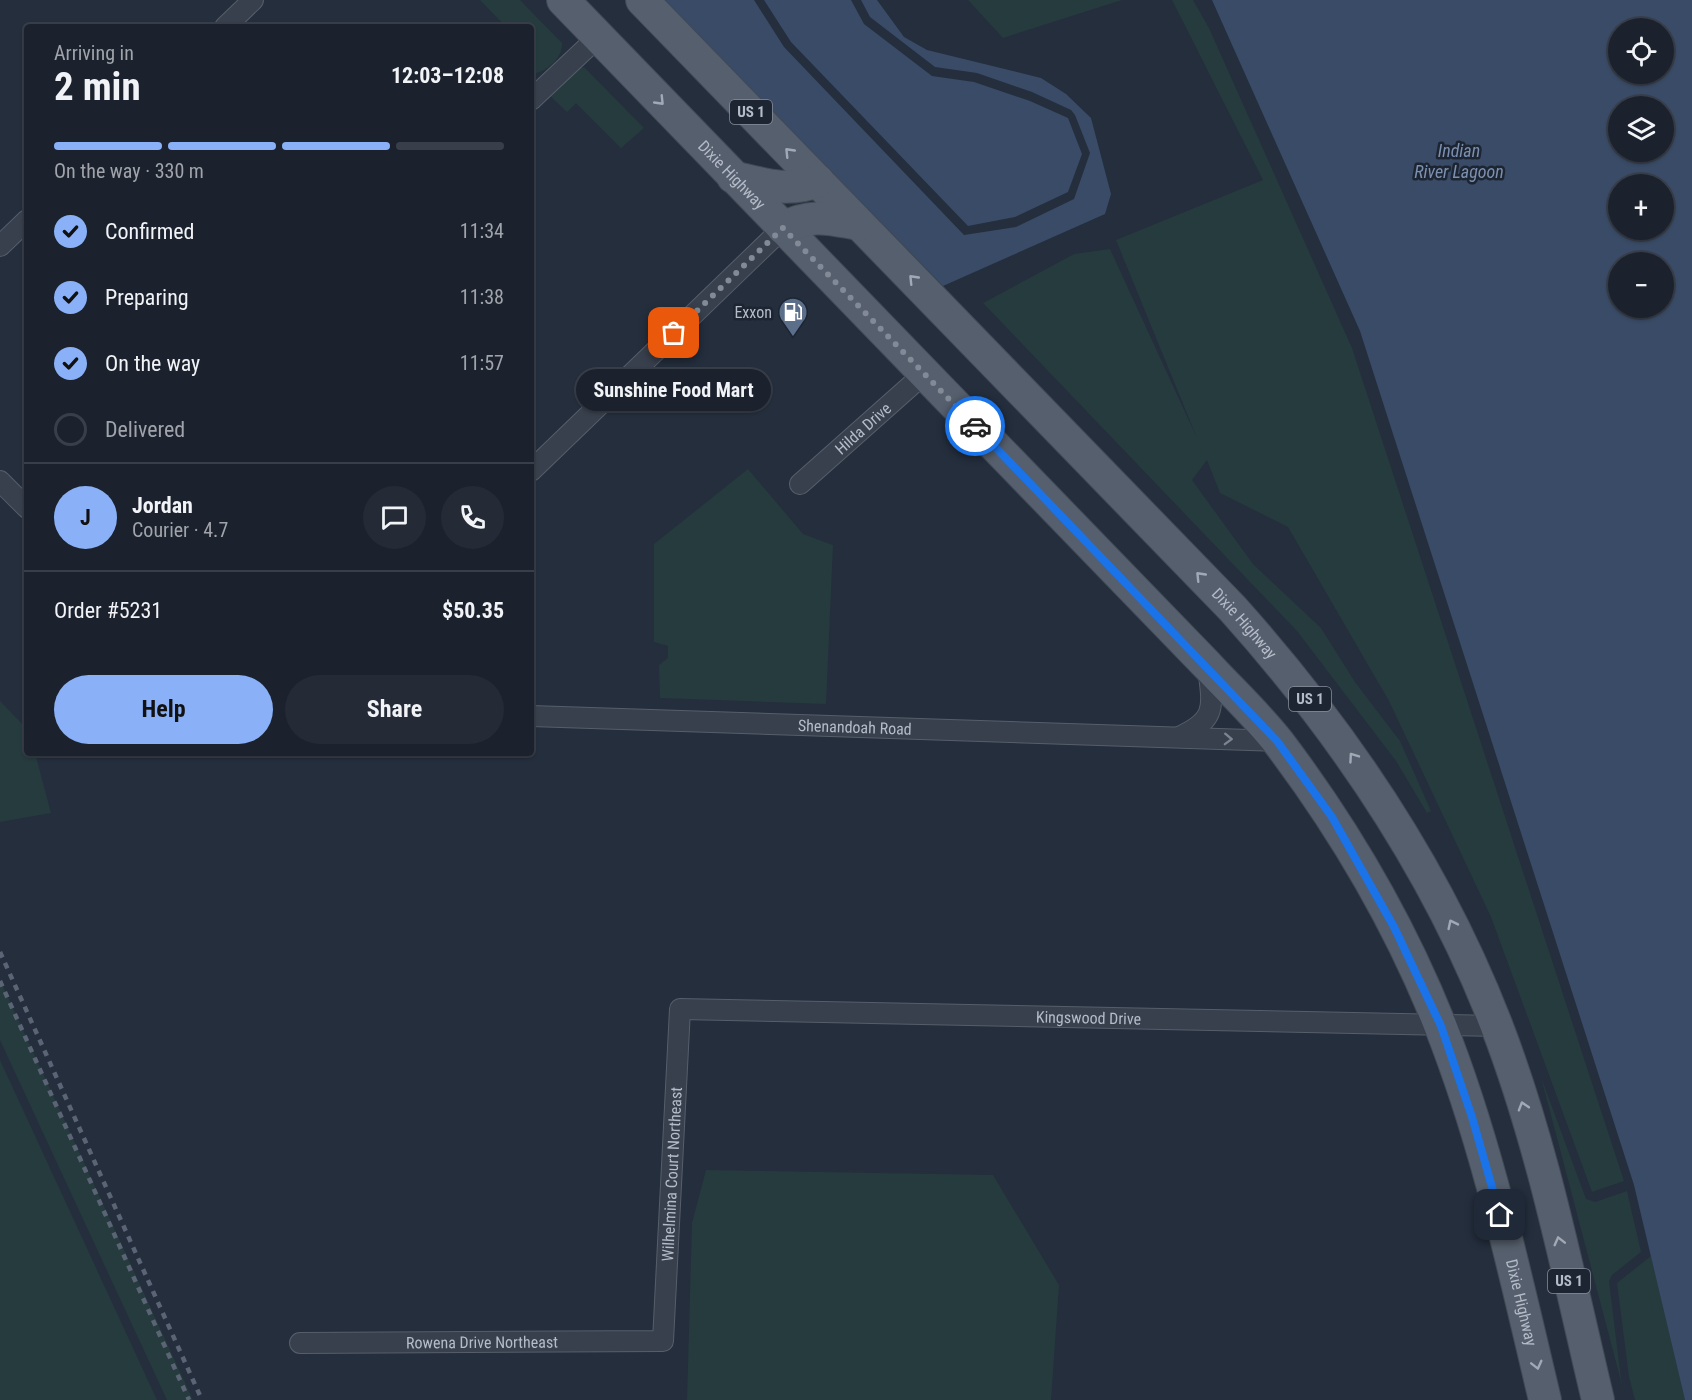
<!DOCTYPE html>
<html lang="en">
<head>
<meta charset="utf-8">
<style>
  :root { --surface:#1b222e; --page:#242a36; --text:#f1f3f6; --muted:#a0a4aa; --line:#393f4a; --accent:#8ab1f7 }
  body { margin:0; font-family:"Roboto Condensed",sans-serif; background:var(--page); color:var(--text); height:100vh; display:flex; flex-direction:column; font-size:22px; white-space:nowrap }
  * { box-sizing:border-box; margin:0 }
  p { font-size:20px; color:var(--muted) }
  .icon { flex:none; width:33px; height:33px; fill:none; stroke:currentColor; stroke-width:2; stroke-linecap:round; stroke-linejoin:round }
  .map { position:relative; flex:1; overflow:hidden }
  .details { position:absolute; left:24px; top:24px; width:510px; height:732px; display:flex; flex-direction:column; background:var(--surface); border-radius:6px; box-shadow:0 2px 4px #0004,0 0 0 2px var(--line) }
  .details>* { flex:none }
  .controls { position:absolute; left:1608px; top:18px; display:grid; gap:12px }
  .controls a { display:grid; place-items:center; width:66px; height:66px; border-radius:50%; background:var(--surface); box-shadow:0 2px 4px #0004,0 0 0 2px var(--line); font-size:30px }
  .pin { position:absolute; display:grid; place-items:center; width:51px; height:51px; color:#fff; margin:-26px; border-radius:12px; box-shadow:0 3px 9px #0006 }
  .courier { position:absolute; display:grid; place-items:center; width:60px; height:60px; margin:-30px; border:4px solid #1a73e8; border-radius:50%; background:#fff; color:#222; box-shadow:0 2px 8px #0007 }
  .bubble { position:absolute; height:42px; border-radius:21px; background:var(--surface); box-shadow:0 2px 4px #0004,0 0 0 2px var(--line); font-size:20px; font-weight:700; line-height:42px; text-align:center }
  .summary em { font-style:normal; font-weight:700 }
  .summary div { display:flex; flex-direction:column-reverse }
  .summary { display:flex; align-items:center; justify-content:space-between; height:102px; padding:0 30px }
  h1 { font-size:39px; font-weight:700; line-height:45px }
  .bar { display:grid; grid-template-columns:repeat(4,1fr); gap:9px 6px; align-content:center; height:72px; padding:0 30px }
  .bar i { height:8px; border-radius:4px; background:var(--line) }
  .bar .on { background:var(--accent) }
  .bar p { grid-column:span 4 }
  .line { display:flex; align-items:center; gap:15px; padding:0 30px; border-top:2px solid var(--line) }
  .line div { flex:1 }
  .round { display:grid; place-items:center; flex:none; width:63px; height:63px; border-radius:32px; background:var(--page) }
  ol { padding:0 30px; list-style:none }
  li { display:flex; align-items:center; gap:18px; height:66px }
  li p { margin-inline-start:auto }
  li .icon { padding:6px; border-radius:50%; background:var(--accent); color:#111; stroke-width:4 }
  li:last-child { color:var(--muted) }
  li i { width:33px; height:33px; border:3px solid var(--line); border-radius:50% }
  .cta { display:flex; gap:12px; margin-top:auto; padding:12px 30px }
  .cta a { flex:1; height:69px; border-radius:36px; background:var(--accent); color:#111; font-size:24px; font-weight:700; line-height:69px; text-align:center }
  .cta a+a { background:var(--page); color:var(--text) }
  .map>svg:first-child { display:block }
</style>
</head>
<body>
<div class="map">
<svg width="1692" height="1400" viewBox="0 0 1692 1400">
  <rect width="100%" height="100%" fill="#242e3d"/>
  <g fill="#263b3e">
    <path d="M480 0H520L562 43C563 59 545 73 531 74V27H506Z"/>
    <path d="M968 0H1122L1003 38Z"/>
    <path d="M1172 0H1193L1209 28 1352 348 1624 1181 1592 1192 1491 917 1389 701 1288 527 1220 493 1207 460 1192 480 1253 564 1321 628 1355 682 1400 741 1431 811 1427 813 1396 761 1297 631 983 303 1074 254 1110 249 1197 438 1116 240 1263 180Z"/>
    <path d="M584 67 644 128 621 148 576 103 567 112 547 93 574 69Z"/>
    <path d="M748 469 803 534 833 545 826 704 660 698 659 665 668 658V646L654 642V544Z"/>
    <path d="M0 701 27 729V753H35L51 813 0 822Z"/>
    <path d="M0 980 193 1400H167L0 1040Z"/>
    <path d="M0 1060 157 1400H0Z"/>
    <path d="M1541 1077 1586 1199 1595 1202 1627 1191 1641 1252 1612 1275 1609 1281 1621 1379 1626 1400Z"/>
    <path d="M706 1170 993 1175 1059 1285 1051 1400H687L692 1223Z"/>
    <path d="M1651 1256 1685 1400H1635L1629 1377 1617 1283Z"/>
  </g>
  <g fill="#394b66" fill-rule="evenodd">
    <path d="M663 0H754L784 47 964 235 1016 227 1074 199 1090 153 1075 115 1071 110 1032 92 977 73 935 67 870 17 861 0H877L904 37 927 50 1041 78 1066 94 1091 118 1111 194 1105 214 943 286Z"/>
    <path d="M764 0H851L864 24 932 76 974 82 1030 101 1068 118 1082 154 1068 192 1015 217 968 226 791 42Z"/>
    <path d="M1212 0H1692V1400H1685L1634 1185 1360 331ZM1618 28H1664V74H1618ZM1618 106H1664V152H1618ZM1664 184V230H1618V184ZM1618 262H1664V308H1618Z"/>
  </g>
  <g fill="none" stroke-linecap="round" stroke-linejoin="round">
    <g stroke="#565e6b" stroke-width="22">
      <g id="street">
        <path d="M225 27 253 0"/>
        <path d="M531 100 598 37"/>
        <path d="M0 246 27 220"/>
        <path d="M531 471 783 228"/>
        <path d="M0 481 27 508"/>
        <path id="s1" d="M800 484 925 373"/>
        <path id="s2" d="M531 716 1277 741"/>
        <path d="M1179 737C1219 719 1212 705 1208 666"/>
        <path id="s3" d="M300 1343 663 1341 680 1009 1497 1026"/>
      </g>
    </g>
    <g stroke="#414956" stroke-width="34">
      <g id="primary">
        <path id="s4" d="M563 0 1208 666C1232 692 1258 716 1279 743 1344 829 1400 925 1440 1025 1488 1146 1515 1275 1545 1400"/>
        <path id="s5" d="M642 0 1233 609C1344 733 1436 869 1496 1024 1543 1145 1568 1275 1598 1400"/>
        <path d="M733 177C763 184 788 193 818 181"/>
        <path d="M783 228C812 213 829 219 859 224"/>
      </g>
    </g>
    <use href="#street" stroke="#38404d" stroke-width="20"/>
    <use href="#primary" stroke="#565f6d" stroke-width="32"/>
    <g stroke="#5a6474" stroke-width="4.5" stroke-dasharray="6 6" stroke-linecap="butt">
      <path d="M0 952 202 1400"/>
      <path d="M0 981 189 1400"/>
    </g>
  </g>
  <defs><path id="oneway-chevron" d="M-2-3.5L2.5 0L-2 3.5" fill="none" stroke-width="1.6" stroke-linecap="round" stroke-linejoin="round" transform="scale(1.5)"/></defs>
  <g stroke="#a1a9b7">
    <use href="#oneway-chevron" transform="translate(660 101) rotate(46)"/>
    <use href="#oneway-chevron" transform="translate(789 152) rotate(-134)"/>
    <use href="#oneway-chevron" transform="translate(913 279) rotate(-134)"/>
    <use href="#oneway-chevron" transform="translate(1200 576) rotate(-134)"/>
    <use href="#oneway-chevron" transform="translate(1353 757) rotate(-125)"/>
    <use href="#oneway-chevron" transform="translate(1452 924) rotate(-116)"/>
    <use href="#oneway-chevron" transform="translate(1523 1106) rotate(-107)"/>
    <use href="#oneway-chevron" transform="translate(1559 1241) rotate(-104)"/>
    <use href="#oneway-chevron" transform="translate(1537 1365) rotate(76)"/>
  </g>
  <use stroke="#7c8491" href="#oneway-chevron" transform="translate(1228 739) rotate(2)"/>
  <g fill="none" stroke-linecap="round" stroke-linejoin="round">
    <path stroke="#828a98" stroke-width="6" stroke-dasharray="0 10.8" d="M674 333 783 228 975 426"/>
    <path stroke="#1a73e8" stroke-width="8" d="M975 426 1277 741 1332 817 1394 927 1441 1026 1472 1117 1500 1215"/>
  </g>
  <defs>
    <g id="fuel-pin" transform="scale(1.5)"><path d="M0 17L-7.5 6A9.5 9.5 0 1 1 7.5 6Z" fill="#5c6f8a" stroke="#1d2532"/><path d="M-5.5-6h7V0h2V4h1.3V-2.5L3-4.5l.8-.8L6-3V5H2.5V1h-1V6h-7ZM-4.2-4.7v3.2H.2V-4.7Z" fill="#fff"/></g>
  </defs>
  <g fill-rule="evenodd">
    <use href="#fuel-pin" x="793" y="312"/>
  </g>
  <g text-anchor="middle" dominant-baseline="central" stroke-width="5" stroke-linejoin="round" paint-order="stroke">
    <g fill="#1d2532" stroke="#878e9c" stroke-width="1.5">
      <rect x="730" y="100" width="42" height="24" rx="4.5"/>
      <rect x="1289" y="687" width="42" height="24" rx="4.5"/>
      <rect x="1548" y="1269" width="42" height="24" rx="4.5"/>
    </g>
    <g font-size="15" font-weight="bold" fill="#b4bbc9">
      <text x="751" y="112">US 1</text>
      <text x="1310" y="699">US 1</text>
      <text x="1569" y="1281">US 1</text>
    </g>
    <g font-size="16" fill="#b4bbc9" stroke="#1d2532">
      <text stroke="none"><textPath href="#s4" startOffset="243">Dixie Highway</textPath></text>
      <text stroke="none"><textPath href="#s1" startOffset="84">Hilda Drive</textPath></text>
      <text stroke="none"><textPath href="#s5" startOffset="867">Dixie Highway</textPath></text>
      <text stroke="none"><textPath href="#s2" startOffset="324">Shenandoah Road</textPath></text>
      <text stroke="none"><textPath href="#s3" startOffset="1104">Kingswood Drive</textPath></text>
      <text stroke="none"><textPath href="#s3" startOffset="530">Wilhelmina Court Northeast</textPath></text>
      <text stroke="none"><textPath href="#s4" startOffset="1647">Dixie Highway</textPath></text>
      <text stroke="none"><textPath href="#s3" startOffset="182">Rowena Drive Northeast</textPath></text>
    </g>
    <g font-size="16" fill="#b4bbc9" stroke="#1d2532" text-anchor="end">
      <text x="772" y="312">Exxon</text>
    </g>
    <g font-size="18" font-style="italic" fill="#7c90b0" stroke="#1d2532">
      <text x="1459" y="150">Indian<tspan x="1459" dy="21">River Lagoon</tspan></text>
    </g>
  </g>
</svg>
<div class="controls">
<a><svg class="icon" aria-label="locate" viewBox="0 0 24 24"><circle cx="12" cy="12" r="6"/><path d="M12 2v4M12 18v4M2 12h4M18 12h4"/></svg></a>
<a><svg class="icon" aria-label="layers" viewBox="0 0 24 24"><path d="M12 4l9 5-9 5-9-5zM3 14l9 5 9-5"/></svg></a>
<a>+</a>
<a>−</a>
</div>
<div class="pin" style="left:674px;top:333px;background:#ea580c"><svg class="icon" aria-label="bag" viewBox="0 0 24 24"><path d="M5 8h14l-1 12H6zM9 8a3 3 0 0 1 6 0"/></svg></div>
<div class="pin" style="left:1500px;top:1215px;background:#1f2937"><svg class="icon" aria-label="home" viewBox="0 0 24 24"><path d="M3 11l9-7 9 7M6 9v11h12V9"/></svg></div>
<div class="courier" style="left:975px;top:426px"><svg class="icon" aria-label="car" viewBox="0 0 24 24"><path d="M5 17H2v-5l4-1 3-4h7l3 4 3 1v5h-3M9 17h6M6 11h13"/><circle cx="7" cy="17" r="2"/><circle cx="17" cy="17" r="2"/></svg></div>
<div class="bubble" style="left:576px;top:369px;width:195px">Sunshine Food Mart</div>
<section class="details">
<div class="summary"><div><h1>2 min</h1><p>Arriving in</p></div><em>12:03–12:08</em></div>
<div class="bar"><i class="on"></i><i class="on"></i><i class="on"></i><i></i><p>On the way · 330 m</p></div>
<ol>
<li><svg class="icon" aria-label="check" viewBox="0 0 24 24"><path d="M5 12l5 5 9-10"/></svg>Confirmed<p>11:34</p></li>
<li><svg class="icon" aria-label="check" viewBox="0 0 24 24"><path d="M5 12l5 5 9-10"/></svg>Preparing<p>11:38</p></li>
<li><svg class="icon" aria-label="check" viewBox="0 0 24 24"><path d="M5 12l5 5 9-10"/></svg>On the way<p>11:57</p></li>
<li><i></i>Delivered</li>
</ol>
<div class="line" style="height:108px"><b class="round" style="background:var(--accent);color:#111">J</b><div><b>Jordan</b><p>Courier · 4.7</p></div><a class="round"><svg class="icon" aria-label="chat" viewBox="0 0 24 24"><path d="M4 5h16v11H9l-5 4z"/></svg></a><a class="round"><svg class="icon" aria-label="phone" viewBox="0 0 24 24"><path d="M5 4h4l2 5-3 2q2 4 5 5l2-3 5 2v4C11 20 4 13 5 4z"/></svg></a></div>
<div class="line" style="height:78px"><div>Order #5231</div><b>$50.35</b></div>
<div class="cta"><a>Help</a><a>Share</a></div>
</section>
</div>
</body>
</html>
